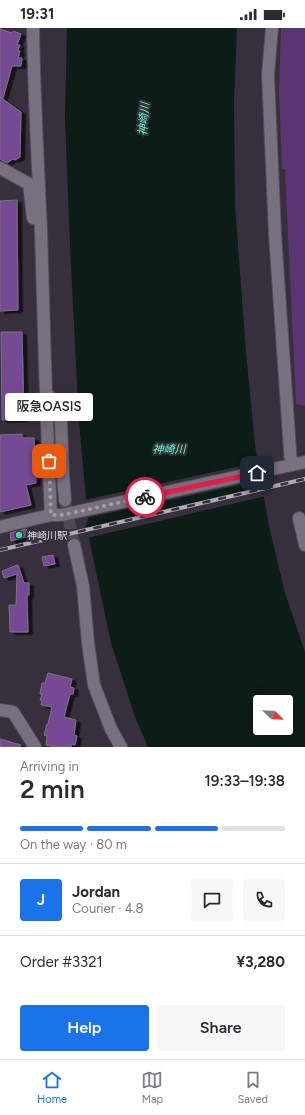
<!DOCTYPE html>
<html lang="en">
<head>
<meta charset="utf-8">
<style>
  :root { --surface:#fff; --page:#f7f7f7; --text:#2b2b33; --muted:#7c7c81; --line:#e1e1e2; --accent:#1a73e8 }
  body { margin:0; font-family:Figtree,"Noto Sans JP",sans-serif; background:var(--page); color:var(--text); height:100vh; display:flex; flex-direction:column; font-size:15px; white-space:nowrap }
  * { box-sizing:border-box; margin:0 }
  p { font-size:13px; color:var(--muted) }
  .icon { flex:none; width:22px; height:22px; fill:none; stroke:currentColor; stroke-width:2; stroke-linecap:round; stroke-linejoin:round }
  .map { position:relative; height:719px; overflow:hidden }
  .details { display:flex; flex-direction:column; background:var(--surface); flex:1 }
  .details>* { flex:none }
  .needle { width:26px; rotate:113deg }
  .tools { position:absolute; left:253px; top:667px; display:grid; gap:8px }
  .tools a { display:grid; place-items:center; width:40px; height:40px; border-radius:4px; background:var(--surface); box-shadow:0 4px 16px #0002; font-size:20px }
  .pin { position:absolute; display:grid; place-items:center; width:34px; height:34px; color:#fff; margin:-17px; border-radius:8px; box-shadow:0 2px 6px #0006 }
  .courier { position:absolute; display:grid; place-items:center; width:40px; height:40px; margin:-20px; border:3px solid #e11d48; border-radius:50%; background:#fff; color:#222; box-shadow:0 1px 5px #0007 }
  .bubble { position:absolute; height:28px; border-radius:4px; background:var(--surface); box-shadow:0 4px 16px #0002; font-size:13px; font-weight:600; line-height:28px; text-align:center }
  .headline em { font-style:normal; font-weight:600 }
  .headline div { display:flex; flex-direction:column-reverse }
  .headline { display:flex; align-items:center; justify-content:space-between; height:68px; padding:0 20px }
  h1 { font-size:26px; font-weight:600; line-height:30px }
  .bar { display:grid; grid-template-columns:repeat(4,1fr); gap:6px 4px; align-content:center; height:48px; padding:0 20px }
  .bar i { height:5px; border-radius:3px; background:var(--line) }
  .bar .on { background:var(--accent) }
  .bar p { grid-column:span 4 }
  .line { display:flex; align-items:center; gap:10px; padding:0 20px; border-top:1px solid var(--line) }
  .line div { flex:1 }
  .round { display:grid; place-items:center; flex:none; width:42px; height:42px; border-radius:4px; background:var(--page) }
  .primary-button { display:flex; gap:8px; margin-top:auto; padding:8px 20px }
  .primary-button a { flex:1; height:46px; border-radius:4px; background:var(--accent); color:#fff; font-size:16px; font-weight:600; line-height:46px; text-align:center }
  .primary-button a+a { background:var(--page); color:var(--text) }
  .status { display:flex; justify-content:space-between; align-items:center; height:28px; padding:0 20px; background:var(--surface); direction:ltr }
  .status svg { height:11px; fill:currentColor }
  .dock { display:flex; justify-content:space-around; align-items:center; height:56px; border-top:1px solid var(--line); background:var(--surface); font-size:11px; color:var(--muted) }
  .dock a { display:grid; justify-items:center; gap:2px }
  .dock .on { color:var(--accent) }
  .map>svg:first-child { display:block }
</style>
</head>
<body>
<div class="status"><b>19:31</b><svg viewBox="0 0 49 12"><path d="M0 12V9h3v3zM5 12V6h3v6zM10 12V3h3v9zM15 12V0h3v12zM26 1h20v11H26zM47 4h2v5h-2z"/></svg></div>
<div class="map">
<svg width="305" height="719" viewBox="0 0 305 719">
  <defs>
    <filter id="shadow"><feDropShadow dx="4.5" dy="2.5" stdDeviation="0" flood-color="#0009"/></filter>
  </defs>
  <rect width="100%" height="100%" fill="#372f3c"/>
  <path fill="#5a3573" d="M281 0H305V378L296 376 285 141H282L279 65Z"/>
  <path fill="#0c1c16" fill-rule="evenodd" d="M67 0H237L234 74 235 177 246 324 255 418 269 498 285 565 305 624V719H148L135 689 111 615 86 496 88 493 79 394 70 218 65 89ZM260 674H286V700H260Z"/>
  <g fill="#372f3c">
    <path d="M260 434 263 452 86 490 84 472Z"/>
    <path d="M264 458 266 468 87 510 85 500Z"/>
  </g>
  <g fill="#764995" stroke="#7a7281" filter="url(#shadow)">
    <path d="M0 1 12 5 13 3 21 6 17 17H20L18 22 20 23 18 30H22L21 38H12L3 70 0 69Z"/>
    <path d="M0 69 21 84 20 129 15 132 13 131 7 135 0 131Z"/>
    <path d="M17 172 18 282 0 283V173Z"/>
    <path d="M1 304H22L24 391 2 392Z"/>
    <path d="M22 406V410H34L36 455 26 457 31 477 0 484V407Z"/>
    <path d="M26 501 28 508 11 513 10 505Z"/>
    <path d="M53 527 55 536 44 538 42 529Z"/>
    <path d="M17 537H18L24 555H29V567H27L28 604H10L9 577H16L17 546 4 550 2 543Z"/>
    <path d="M48 645 72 651 70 659 74 660 73 666H70L64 689 76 692 74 707 77 708 75 717 71 716V719H55L46 717 47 708 44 707 47 696H48L52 679 41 677 42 673 40 672 42 666H40L42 655H45Z"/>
    <path d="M0 711 21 717 20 719H0Z"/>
  </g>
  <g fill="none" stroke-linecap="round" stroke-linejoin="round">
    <path stroke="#504955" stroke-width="12" stroke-dasharray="12 6" stroke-linecap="butt" d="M65 472 74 517"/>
    <g stroke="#544e59" stroke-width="14">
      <g id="minor">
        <path d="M33 0C34 68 38 135 41 203 44 297 46 392 51 487"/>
        <path d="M272 0 268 47 275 206 291 437"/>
        <path d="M0 140 29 156 33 190"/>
        <path d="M46 365 59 379 61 395 63 447 65 472"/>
        <path d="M287 438 305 434"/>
        <path d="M299 490 305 517"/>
        <path d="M0 499 51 487H59"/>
        <path d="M74 517 83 558 88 615 94 657 111 701 121 719"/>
        <path d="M0 682 13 684 35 719"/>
      </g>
    </g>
    <use href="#minor" stroke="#78707f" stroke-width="12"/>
    <g stroke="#b0abb4" stroke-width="4">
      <path id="rail" d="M0 522 305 451"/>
    </g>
    <use href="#rail" stroke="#372f3c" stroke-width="2.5" stroke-dasharray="8" stroke-linecap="butt"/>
    <g stroke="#544e59" stroke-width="14" stroke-linecap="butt">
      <path id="minor-bridge" d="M62 487 287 438"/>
    </g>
    <use href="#minor-bridge" stroke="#78707f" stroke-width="12"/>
  </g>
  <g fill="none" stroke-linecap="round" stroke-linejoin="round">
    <path stroke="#a59fa9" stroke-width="4" stroke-dasharray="0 7.2" d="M49 433 51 487H62L145 469"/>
    <path stroke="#e11d48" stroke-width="5" d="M145 469 257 445"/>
  </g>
  <circle fill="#3dd4a3" stroke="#372f3c" stroke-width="1.5" cx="19" cy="507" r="4"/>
  <g text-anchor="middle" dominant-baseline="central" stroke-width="4" stroke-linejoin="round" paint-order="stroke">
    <g font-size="10" fill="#e0dce4" stroke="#372f3c" text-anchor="start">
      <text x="27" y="507">神崎川駅</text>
    </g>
    <g font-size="11" font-style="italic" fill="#5afbc4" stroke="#372f3c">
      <text transform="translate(144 91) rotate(-86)">神崎川</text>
      <text x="169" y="421">神崎川</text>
    </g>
  </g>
</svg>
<div class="tools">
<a><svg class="needle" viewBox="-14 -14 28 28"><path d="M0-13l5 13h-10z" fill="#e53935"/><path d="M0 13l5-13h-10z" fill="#7c7c81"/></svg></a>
</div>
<div class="pin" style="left:49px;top:433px;background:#ea580c"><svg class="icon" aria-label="bag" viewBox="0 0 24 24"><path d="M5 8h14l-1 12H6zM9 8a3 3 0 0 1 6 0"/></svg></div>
<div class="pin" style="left:257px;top:445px;background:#1f2937"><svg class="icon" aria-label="home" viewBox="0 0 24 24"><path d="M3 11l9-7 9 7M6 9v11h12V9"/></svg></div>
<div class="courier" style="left:145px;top:469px"><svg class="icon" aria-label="bike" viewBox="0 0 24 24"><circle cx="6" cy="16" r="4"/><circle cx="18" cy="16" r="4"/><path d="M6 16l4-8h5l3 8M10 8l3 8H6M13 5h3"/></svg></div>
<div class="bubble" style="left:5px;top:365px;width:88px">阪急OASIS</div>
</div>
<section class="details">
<div class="headline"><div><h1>2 min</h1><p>Arriving in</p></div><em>19:33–19:38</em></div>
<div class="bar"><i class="on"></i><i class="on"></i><i class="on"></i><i></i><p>On the way · 80 m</p></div>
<div class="line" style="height:72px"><b class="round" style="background:var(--accent);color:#fff">J</b><div><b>Jordan</b><p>Courier · 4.8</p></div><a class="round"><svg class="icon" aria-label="chat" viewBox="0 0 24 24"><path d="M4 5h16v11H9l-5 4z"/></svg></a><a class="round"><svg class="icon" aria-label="phone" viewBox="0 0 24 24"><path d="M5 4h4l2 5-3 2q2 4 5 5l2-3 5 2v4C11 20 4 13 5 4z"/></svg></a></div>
<div class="line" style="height:52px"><div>Order #3321</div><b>¥3,280</b></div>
<div class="primary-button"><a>Help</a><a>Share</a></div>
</section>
<nav class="dock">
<a class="on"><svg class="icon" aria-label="home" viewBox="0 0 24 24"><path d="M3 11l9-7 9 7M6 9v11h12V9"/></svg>Home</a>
<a><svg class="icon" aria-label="map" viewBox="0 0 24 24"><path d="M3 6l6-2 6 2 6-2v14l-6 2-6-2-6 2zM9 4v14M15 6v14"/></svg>Map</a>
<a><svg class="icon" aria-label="saved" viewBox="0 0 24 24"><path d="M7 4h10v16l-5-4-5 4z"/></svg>Saved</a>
</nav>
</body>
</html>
